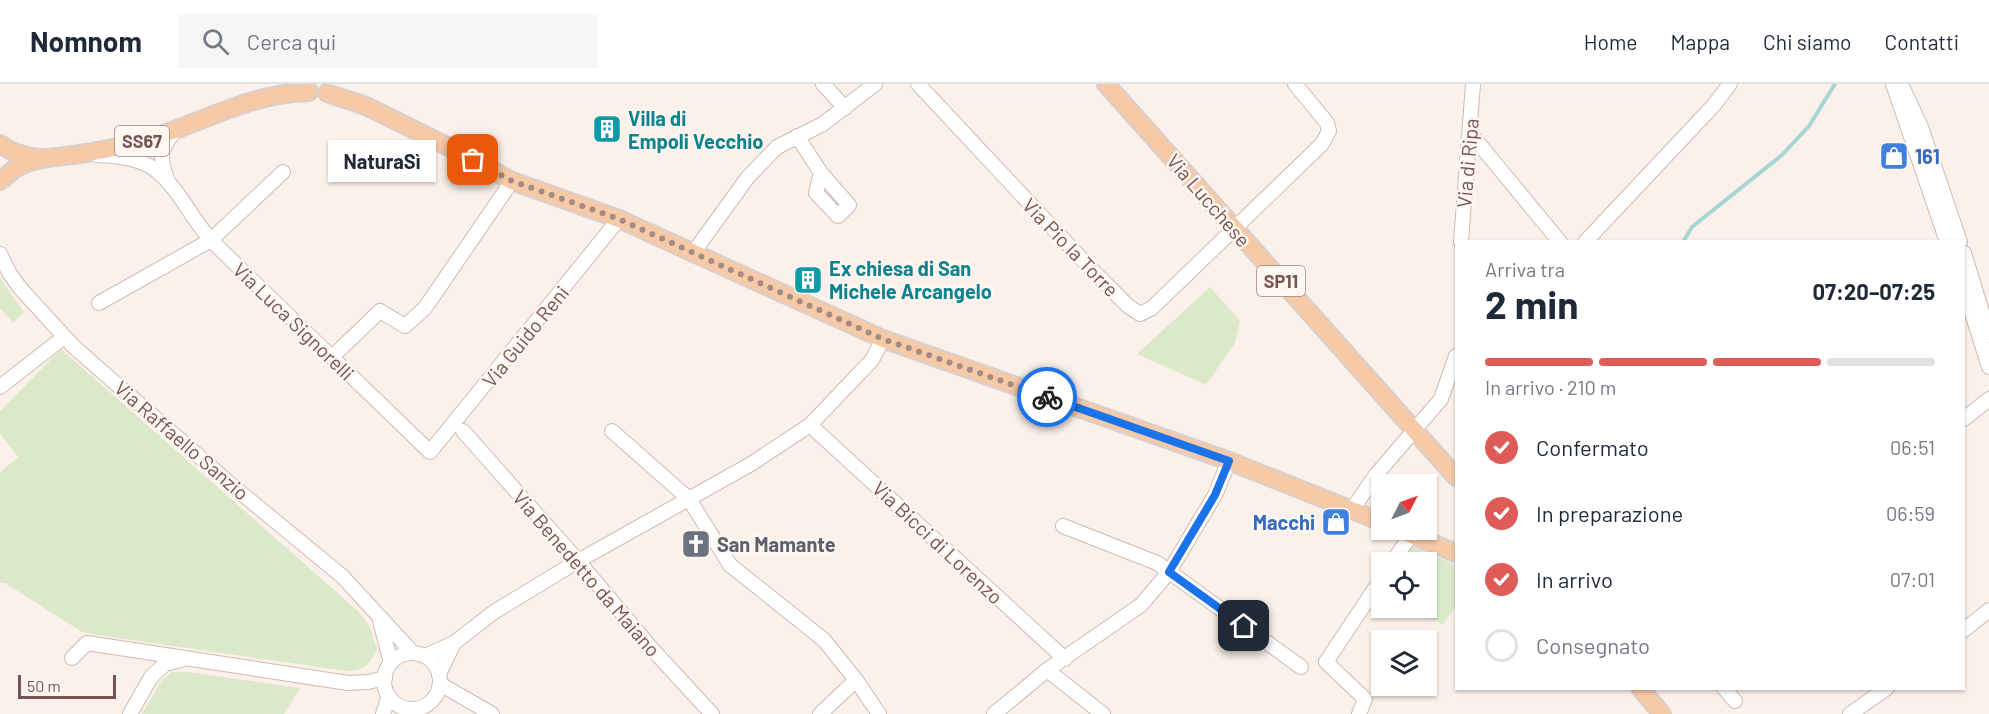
<!DOCTYPE html>
<html lang="it">
<head>
<meta charset="utf-8">
<style>
  :root { --surface:#fff; --page:#f6f6f7; --text:#1f2937; --muted:#747a83; --line:#e0e1e3; --accent:#de5b57 }
  body { margin:0; font-family:Barlow,sans-serif; background:var(--page); color:var(--text); height:100vh; display:flex; flex-direction:column; font-size:22px; white-space:nowrap }
  * { box-sizing:border-box; margin:0 }
  p { font-size:20px; color:var(--muted) }
  .icon { flex:none; width:33px; height:33px; fill:none; stroke:currentColor; stroke-width:2; stroke-linecap:round; stroke-linejoin:round }
  .map { position:relative; flex:1; overflow:hidden }
  .panel { position:absolute; left:1455px; top:156px; width:510px; height:450px; display:flex; flex-direction:column; background:var(--surface); border-radius:0px; box-shadow:0 2px 4px #0004 }
  .panel>* { flex:none }
  .needle { width:39px; rotate:48deg }
  .buttons { position:absolute; left:1371px; top:390px; display:grid; gap:12px }
  .buttons a { display:grid; place-items:center; width:66px; height:66px; border-radius:0px; background:var(--surface); box-shadow:0 2px 4px #0004; font-size:30px }
  .scale { position:absolute; left:18px; bottom:15px; width:98px; box-sizing:border-box; padding-left:6px; border:3px solid #75554e; border-top:0; font-size:16px; line-height:21px; white-space:nowrap; color:#75554e; -webkit-text-stroke:4px #fef6f0; paint-order:stroke }
  .pin { position:absolute; display:grid; place-items:center; width:51px; height:51px; color:#fff; margin:-26px; border-radius:12px; box-shadow:0 3px 9px #0006 }
  .courier { position:absolute; display:grid; place-items:center; width:60px; height:60px; margin:-30px; border:4px solid #1a73e8; border-radius:50%; background:#fff; color:#222; box-shadow:0 2px 8px #0007 }
  .bubble { position:absolute; height:42px; border-radius:0px; background:var(--surface); box-shadow:0 2px 4px #0004; font-size:20px; font-weight:700; line-height:42px; text-align:center }
  .overview em { font-style:normal; font-weight:700 }
  .overview div { display:flex; flex-direction:column-reverse }
  .overview { display:flex; align-items:center; justify-content:space-between; height:102px; padding:0 30px }
  h1 { font-size:39px; font-weight:700; line-height:45px }
  .bar { display:grid; grid-template-columns:repeat(4,1fr); gap:9px 6px; align-content:center; height:72px; padding:0 30px }
  .bar i { height:8px; border-radius:4px; background:var(--line) }
  .bar .active { background:var(--accent) }
  .bar p { grid-column:span 4 }
  ol { padding:0 30px; list-style:none }
  li { display:flex; align-items:center; gap:18px; height:66px }
  li p { margin-inline-start:auto }
  li .icon { padding:6px; border-radius:50%; background:var(--accent); color:#fff; stroke-width:4 }
  li:last-child { color:var(--muted) }
  li i { width:33px; height:33px; border:3px solid var(--line); border-radius:50% }
  header { display:flex; align-items:center; gap:36px; box-sizing:border-box; height:84px; padding:0 30px; background:var(--surface); border-bottom:2px solid var(--line) }
  header strong { font-size:28px }
  nav { display:flex; gap:33px; margin-inline-start:auto; font-size:21px }
  .search { width:420px; height:54px; background:var(--page); display:flex; align-items:center; gap:15px; box-sizing:border-box; padding:0 21px; border-radius:0px; color:var(--muted); font-size:22px }
  .map>svg:first-child { display:block }
</style>
</head>
<body>
<header>
<strong>Nomnom</strong>
<div class="search"><svg class="icon" aria-label="search" viewBox="0 0 24 24"><circle cx="10" cy="10" r="6"/><path d="M15 15l6 6"/></svg>Cerca qui</div>
<nav><a>Home</a><a>Mappa</a><a>Chi siamo</a><a>Contatti</a></nav>
</header>
<div class="map">
<svg width="1989" height="630" viewBox="0 0 1989 630">
  <rect width="100%" height="100%" fill="#fcf1ea"/>
  <g fill="#dce9c9">
    <path d="M0 194 24 228 13 239 0 224Z"/>
    <path d="M1210 203 1240 237 1235 259 1206 301 1137 270Z"/>
    <path d="M61 265 359 528 370 543 377 565C368 583 366 586 345 587L91 550 82 548 5 499H0V388L18 373 0 350V327Z"/>
    <path d="M1410 461 1456 481V522L1443 541 1415 524H1426V478H1399Z"/>
    <path d="M172 588H188L300 604 284 630H142L161 597Z"/>
  </g>
  <g fill="none" stroke-linecap="round" stroke-linejoin="round">
    <path stroke="#a6d6d4" stroke-width="4" d="M1683 158 1692 143 1782 71 1809 42 1835 0"/>
    <g stroke="#cfbab2" stroke-width="16">
      <g id="minor">
        <path d="M823 0 845 24"/>
        <path d="M918 0 1092 186 1128 222 1140 230 1152 224 1322 60 1329 47 1327 39 1295 0"/>
        <path d="M1893 0 1947 158"/>
        <path d="M1901 0 1921 43 1960 158"/>
        <path d="M1470 49 1560 158"/>
        <path d="M797 52 821 89 849 121 838 132 816 109 821 89"/>
        <path d="M97 71C117 72 141 74 157 87 181 107 192 137 214 159 285 229 358 298 430 368L619 135"/>
        <path d="M167 95C158 71 161 65 176 45"/>
        <path d="M1461 158 1473 0"/>
        <path d="M1585 158 1714 21 1730 0"/>
        <path d="M693 169 748 93 777 63 823 40 875 0"/>
        <path d="M1964 169 1989 251"/>
        <path d="M0 170 10 190 20 204 73 262 235 404 342 492 413 569"/>
        <path d="M1964 204 1989 283"/>
        <path d="M99 219 211 156 283 88"/>
        <path d="M332 273 380 227 405 242 425 224 512 97"/>
        <path d="M0 303 64 253"/>
        <path d="M1964 335 1989 315"/>
        <path d="M810 341 1065 575"/>
        <path d="M463 347 578 477 652 565 712 630"/>
        <path d="M612 347 689 415 730 481 824 556 856 596 879 630"/>
        <path d="M1352 426 1375 392 1441 315 1456 272"/>
        <path d="M1063 442 1157 479 1301 583"/>
        <path d="M1392 478 1412 450"/>
        <path d="M380 537 391 579"/>
        <path d="M1964 546 1989 526"/>
        <circle cx="412" cy="597" r="28"/>
        <path d="M425 572 454 559 494 528 578 477 751 380 810 341 872 276 883 255"/>
        <path d="M72 574 87 559 348 599 368 598 385 594"/>
        <path d="M1047 586 1103 630"/>
        <path d="M439 590 454 559"/>
        <path d="M440 600 492 630"/>
        <path d="M1724 604 1735 617"/>
        <path d="M130 630 151 593 165 580 181 576"/>
        <path d="M383 630 389 612"/>
        <path d="M820 630 856 596"/>
        <path d="M994 630 1047 586 1141 521 1169 488 1215 411 1229 377"/>
        <path d="M1359 630 1365 615 1326 578 1382 494"/>
        <path d="M1850 630 1887 604"/>
      </g>
    </g>
    <g stroke="#d8cfcd" stroke-width="20">
      <g id="major">
        <path d="M1106 0 1456 393"/>
        <path d="M327 9 366 22 455 66 512 97 619 135 883 255 1229 377 1382 438"/>
        <path d="M0 60C12 69 26 73 41 74"/>
        <path d="M0 97C6 93 12 86 18 83 37 73 60 73 80 70 100 67 120 63 139 58 197 42 247 9 309 8"/>
        <path d="M1400 446 1456 469"/>
        <path d="M1640 604 1662 630"/>
      </g>
    </g>
    <use href="#minor" stroke="#fff" stroke-width="14"/>
    <use href="#major" stroke="#f6c9a7" stroke-width="16"/>
  </g>
  <g fill="none" stroke-linecap="round" stroke-linejoin="round">
    <path stroke="#a48c85" stroke-width="6" stroke-dasharray="0 10.8" d="M473 76 512 97 619 135 883 255 1047 313"/>
    <path stroke="#1a73e8" stroke-width="8" d="M1047 313 1229 377 1215 411 1169 488 1244 542"/>
  </g>
  <defs>
    <g id="building-square" transform="scale(1.5)"><rect x="-9" y="-9" width="18" height="18" rx="4" fill="#0f9aa8" stroke="#fef6f0"/><path d="M-4-6H4V6H1V3H-1V6H-4ZM-2.5-4.3h1.7v1.8h-1.7ZM.8-4.3h1.7v1.8H.8ZM-2.5-1h1.7V.8h-1.7ZM.8-1h1.7V.8H.8Z" fill="#fff"/></g>
    <g id="shop-square" transform="scale(1.5)"><rect x="-9" y="-9" width="18" height="18" rx="4" fill="#3f7fe0" stroke="#fef6f0"/><path d="M-5-2.5h2.3a2.7 3.5 0 0 1 5.4 0H5L5.5 6h-11ZM-1.5-2.5h3a1.5 2.3 0 0 0-3 0Z" fill="#fff"/></g>
    <g id="church-square" transform="scale(1.5)"><rect x="-9" y="-9" width="18" height="18" rx="4" fill="#6b7280" stroke="#fef6f0"/><path d="M-1.2-6h2.4v3.5h3.3v2.4h-3.3V6h-2.4V-.1h-3.3v-2.4h3.3Z" fill="#fff"/></g>
  </defs>
  <g fill-rule="evenodd">
    <use href="#building-square" x="607" y="45"/>
    <use href="#shop-square" x="1894" y="72"/>
    <use href="#building-square" x="808" y="196"/>
    <use href="#shop-square" x="1336" y="438"/>
    <use href="#church-square" x="696" y="460"/>
  </g>
  <g text-anchor="middle" dominant-baseline="central" stroke-width="5" stroke-linejoin="round" paint-order="stroke">
    <g fill="#fef6f0" stroke="#9e857f" stroke-width="1.5">
      <rect x="115" y="42" width="54" height="30" rx="4.5"/>
      <rect x="1257" y="182" width="48" height="30" rx="4.5"/>
    </g>
    <g font-size="18" font-weight="bold" fill="#75554e">
      <text x="142" y="57">SS67</text>
      <text x="1281" y="197">SP11</text>
    </g>
    <g font-size="20" font-weight="bold" fill="#0d838f" stroke="#fef6f0" text-anchor="start">
      <text x="628" y="34">Villa di<tspan x="628" dy="23">Empoli Vecchio</tspan></text>
      <text x="829" y="184">Ex chiesa di San<tspan x="829" dy="23">Michele Arcangelo</tspan></text>
    </g>
    <g font-size="20" font-weight="bold" fill="#366cbe" stroke="#fef6f0" text-anchor="start">
      <text x="1915" y="72">161</text>
      <text x="1315" y="438" text-anchor="end">Macchi</text>
    </g>
    <g font-size="20" fill="#75554e" stroke="#fef6f0">
      <text transform="translate(1467 79) rotate(-85)">Via di Ripa</text>
      <text transform="translate(1209 116) rotate(49)">Via Lucchese</text>
      <text transform="translate(1071 163) rotate(46)">Via Pio la Torre</text>
      <text transform="translate(294 237) rotate(44)">Via Luca Signorelli</text>
      <text transform="translate(525 252) rotate(-51)">Via Guido Reni</text>
      <text transform="translate(182 356) rotate(41)">Via Raffaello Sanzio</text>
      <text transform="translate(938 458) rotate(43)">Via Bicci di Lorenzo</text>
      <text transform="translate(587 489) rotate(49)">Via Benedetto da Maiano</text>
    </g>
    <g font-size="20" font-weight="bold" fill="#5b616d" stroke="#fef6f0" text-anchor="start">
      <text x="717" y="460">San Mamante</text>
    </g>
  </g>
</svg>
<div class="buttons">
<a><svg class="needle" viewBox="-14 -14 28 28"><path d="M0-13l5 13h-10z" fill="#e53935"/><path d="M0 13l5-13h-10z" fill="#747a83"/></svg></a>
<a><svg class="icon" aria-label="locate" viewBox="0 0 24 24"><circle cx="12" cy="12" r="6"/><path d="M12 2v4M12 18v4M2 12h4M18 12h4"/></svg></a>
<a><svg class="icon" aria-label="layers" viewBox="0 0 24 24"><path d="M12 4l9 5-9 5-9-5zM3 14l9 5 9-5"/></svg></a>
</div>
<div class="scale">50 m</div>
<div class="pin" style="left:473px;top:76px;background:#ea580c"><svg class="icon" aria-label="bag" viewBox="0 0 24 24"><path d="M5 8h14l-1 12H6zM9 8a3 3 0 0 1 6 0"/></svg></div>
<div class="pin" style="left:1244px;top:542px;background:#1f2937"><svg class="icon" aria-label="home" viewBox="0 0 24 24"><path d="M3 11l9-7 9 7M6 9v11h12V9"/></svg></div>
<div class="courier" style="left:1047px;top:313px"><svg class="icon" aria-label="bike" viewBox="0 0 24 24"><circle cx="6" cy="16" r="4"/><circle cx="18" cy="16" r="4"/><path d="M6 16l4-8h5l3 8M10 8l3 8H6M13 5h3"/></svg></div>
<div class="bubble" style="left:328px;top:56px;width:108px">NaturaSì</div>
<section class="panel">
<div class="overview"><div><h1>2 min</h1><p>Arriva tra</p></div><em>07:20–07:25</em></div>
<div class="bar"><i class="active"></i><i class="active"></i><i class="active"></i><i></i><p>In arrivo · 210 m</p></div>
<ol>
<li><svg class="icon" aria-label="check" viewBox="0 0 24 24"><path d="M5 12l5 5 9-10"/></svg>Confermato<p>06:51</p></li>
<li><svg class="icon" aria-label="check" viewBox="0 0 24 24"><path d="M5 12l5 5 9-10"/></svg>In preparazione<p>06:59</p></li>
<li><svg class="icon" aria-label="check" viewBox="0 0 24 24"><path d="M5 12l5 5 9-10"/></svg>In arrivo<p>07:01</p></li>
<li><i></i>Consegnato</li>
</ol>
</section>
</div>
</body>
</html>
